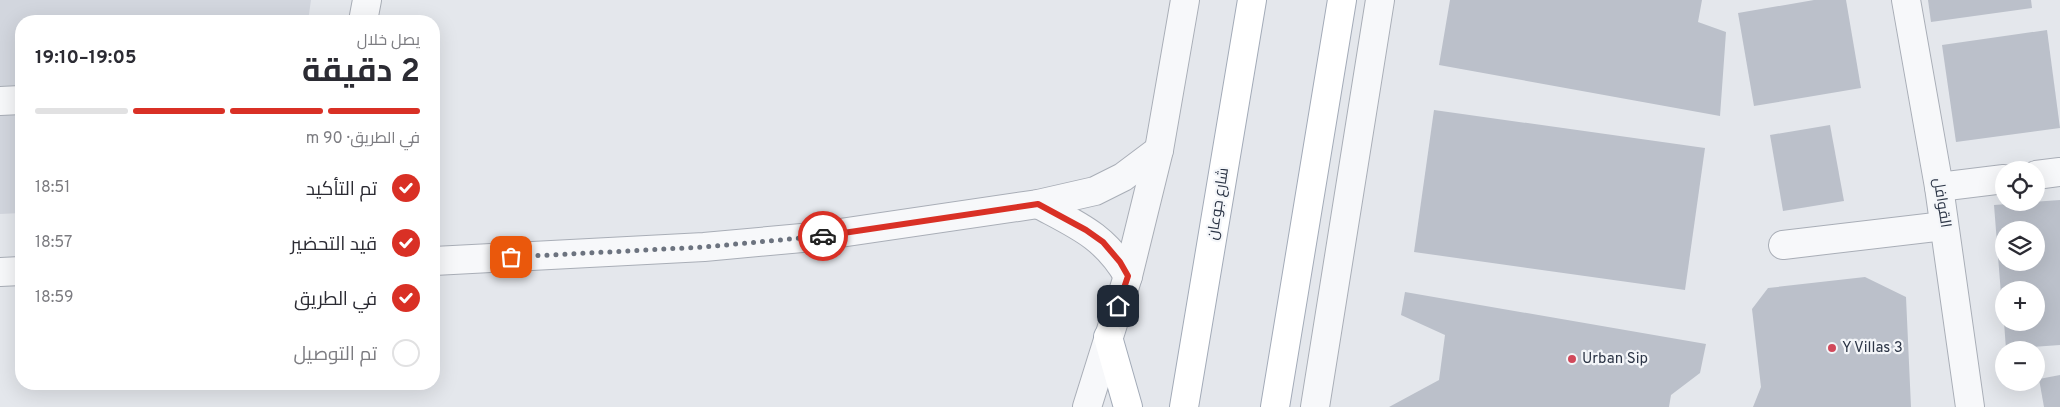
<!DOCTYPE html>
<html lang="ar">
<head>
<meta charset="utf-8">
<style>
  :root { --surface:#fff; --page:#f2f2f3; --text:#2b2b33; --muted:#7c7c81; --line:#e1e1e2; --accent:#d93025 }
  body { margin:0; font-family:Overpass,Cairo,sans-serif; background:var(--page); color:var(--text); direction:rtl; height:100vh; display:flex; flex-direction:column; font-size:19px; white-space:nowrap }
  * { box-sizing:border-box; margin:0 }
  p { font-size:16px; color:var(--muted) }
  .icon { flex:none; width:28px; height:28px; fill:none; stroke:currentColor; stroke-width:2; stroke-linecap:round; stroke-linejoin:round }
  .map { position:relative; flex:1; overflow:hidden; direction:ltr }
  .details { position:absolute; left:15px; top:15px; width:425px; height:375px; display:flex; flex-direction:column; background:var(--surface); border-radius:20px; box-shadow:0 5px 20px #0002; direction:rtl }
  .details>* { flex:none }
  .fabs { position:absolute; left:1995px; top:161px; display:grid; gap:10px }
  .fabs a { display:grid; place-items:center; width:50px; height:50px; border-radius:50%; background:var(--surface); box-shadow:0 5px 20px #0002; font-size:25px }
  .pin { position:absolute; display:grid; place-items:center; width:42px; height:42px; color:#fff; margin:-21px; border-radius:10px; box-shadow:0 2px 8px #0006 }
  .courier { position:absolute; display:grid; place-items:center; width:50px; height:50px; margin:-25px; border:4px solid #d93025; border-radius:50%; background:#fff; color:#222; box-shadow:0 1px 6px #0007 }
  .head em { font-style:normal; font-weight:700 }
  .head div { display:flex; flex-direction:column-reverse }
  .head { display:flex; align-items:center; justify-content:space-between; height:85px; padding:0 20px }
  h1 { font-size:32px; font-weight:700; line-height:38px }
  .bar { display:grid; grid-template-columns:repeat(4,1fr); gap:8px 5px; align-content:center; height:60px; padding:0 20px }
  .bar i { height:6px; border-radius:4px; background:var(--line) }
  .bar .on { background:var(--accent) }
  .bar p { grid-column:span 4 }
  ol { padding:0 20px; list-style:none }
  li { display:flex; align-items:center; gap:15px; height:55px }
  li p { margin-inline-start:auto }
  li .icon { padding:5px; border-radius:50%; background:var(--accent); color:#fff; stroke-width:4 }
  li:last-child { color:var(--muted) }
  li i { width:28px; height:28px; border:2px solid var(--line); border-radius:50% }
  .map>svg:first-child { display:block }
</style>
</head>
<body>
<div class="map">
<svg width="2060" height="407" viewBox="0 0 2060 407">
  <rect width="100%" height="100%" fill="#e4e7ec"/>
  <path fill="#d2d6de" d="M0 0H311L308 21H21V213L0 214Z"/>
  <g fill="#bbc0ca" fill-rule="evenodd">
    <path d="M1450 0H1702L1698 22 1726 32 1720 116 1439 65Z"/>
    <path d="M1814 0H1846L1861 88 1754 106 1738 13Z"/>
    <path d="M1928 0H2031L2032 8 1931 22Z"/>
    <path d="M2047 30 2060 128 1956 142 1942 45Z"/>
    <path d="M1434 110 1705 148 1685 290 1414 252Z"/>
    <path d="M1830 125 1844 201 1783 211 1770 135Z"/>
    <path d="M2060 200V345L2006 349 2004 322H2036V290H2004L2002 307 1994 205ZM2004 230H2036V262H2004Z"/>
    <path d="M1865 277 1906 297 1911 407H1753L1761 387 1752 309 1768 288Z"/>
    <path d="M1405 292 1706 344 1700 373 1671 395 1669 407H1389L1439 380 1445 335 1401 315Z"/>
    <path d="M2060 375V407H2044L2039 379Z"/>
  </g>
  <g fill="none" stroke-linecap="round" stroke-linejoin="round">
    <g stroke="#a9aeb7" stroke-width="30">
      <g id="minor">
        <path d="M1906 0 1939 187 1970 407"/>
        <path d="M363 21 367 0"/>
        <path d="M0 101 21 100"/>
        <path d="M2036 175 2060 172"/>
        <path d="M1939 187 2004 179"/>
        <path d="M1038 204C1077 225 1105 236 1128 276"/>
        <path d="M1783 245 1944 226"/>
        <path d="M434 261 704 247 813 237 1038 204 1095 191 1123 177 1159 150"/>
        <path d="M0 272 21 271"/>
        <path d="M1087 407 1128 276 1159 150 1185 0"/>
        <path d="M1315 407 1380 0"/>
      </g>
    </g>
    <g stroke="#a3abb8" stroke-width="30">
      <g id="major">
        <path d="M1108 337 1128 407"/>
        <path d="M1184 407 1252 0"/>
        <path d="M1275 407 1342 0"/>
      </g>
    </g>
    <use href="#minor" stroke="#f7f8fa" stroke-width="28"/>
    <use href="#major" stroke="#fff" stroke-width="28"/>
  </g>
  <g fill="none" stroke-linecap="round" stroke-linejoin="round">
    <path stroke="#6c737f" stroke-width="5" stroke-dasharray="0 9" d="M511 257 704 247 823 236"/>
    <path stroke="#d93025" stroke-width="6" d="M823 236 1038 204 1086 230 1103 242 1120 262 1128 276 1118 306"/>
  </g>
  <g fill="#d1495b" stroke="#f4f6f9" stroke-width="2">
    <circle cx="1832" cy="348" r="5"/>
    <circle cx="1572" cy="359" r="5"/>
  </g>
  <g text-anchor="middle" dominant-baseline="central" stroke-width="4.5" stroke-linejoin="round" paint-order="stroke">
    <g font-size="15" fill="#2b3445" stroke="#f4f6f9">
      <text transform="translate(1941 203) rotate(81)">القوافل</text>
      <text transform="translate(1219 204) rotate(-81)">شارع جوعان</text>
    </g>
    <g font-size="15" fill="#2b3445" stroke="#f4f6f9" text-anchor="start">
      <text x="1842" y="348">Y Villas 3</text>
      <text x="1582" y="359">Urban Sip</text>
    </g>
  </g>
</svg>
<div class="fabs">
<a><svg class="icon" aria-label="locate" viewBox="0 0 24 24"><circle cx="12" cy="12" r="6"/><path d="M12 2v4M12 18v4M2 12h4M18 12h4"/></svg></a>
<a><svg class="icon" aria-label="layers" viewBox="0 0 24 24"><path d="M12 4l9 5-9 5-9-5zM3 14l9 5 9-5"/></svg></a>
<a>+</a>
<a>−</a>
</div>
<div class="pin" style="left:511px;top:257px;background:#ea580c"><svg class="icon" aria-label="bag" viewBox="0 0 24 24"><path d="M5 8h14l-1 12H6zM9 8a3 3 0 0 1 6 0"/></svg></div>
<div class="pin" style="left:1118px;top:306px;background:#1f2937"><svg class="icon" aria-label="home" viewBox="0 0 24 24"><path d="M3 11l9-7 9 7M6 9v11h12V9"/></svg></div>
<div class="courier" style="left:823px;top:236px"><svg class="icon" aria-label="car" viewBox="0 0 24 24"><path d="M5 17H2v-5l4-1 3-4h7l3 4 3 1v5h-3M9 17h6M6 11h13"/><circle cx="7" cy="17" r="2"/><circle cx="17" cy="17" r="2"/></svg></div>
<section class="details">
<div class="head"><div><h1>2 دقيقة</h1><p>يصل خلال</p></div><em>19:05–19:10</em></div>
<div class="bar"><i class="on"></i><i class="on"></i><i class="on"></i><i></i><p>في الطريق · 90 m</p></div>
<ol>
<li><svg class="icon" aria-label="check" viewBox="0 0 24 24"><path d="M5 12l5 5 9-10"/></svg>تم التأكيد<p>18:51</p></li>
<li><svg class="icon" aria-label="check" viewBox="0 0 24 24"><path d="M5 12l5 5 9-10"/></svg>قيد التحضير<p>18:57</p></li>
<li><svg class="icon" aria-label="check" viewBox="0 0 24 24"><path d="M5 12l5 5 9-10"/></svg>في الطريق<p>18:59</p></li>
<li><i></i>تم التوصيل</li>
</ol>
</section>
</div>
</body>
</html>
